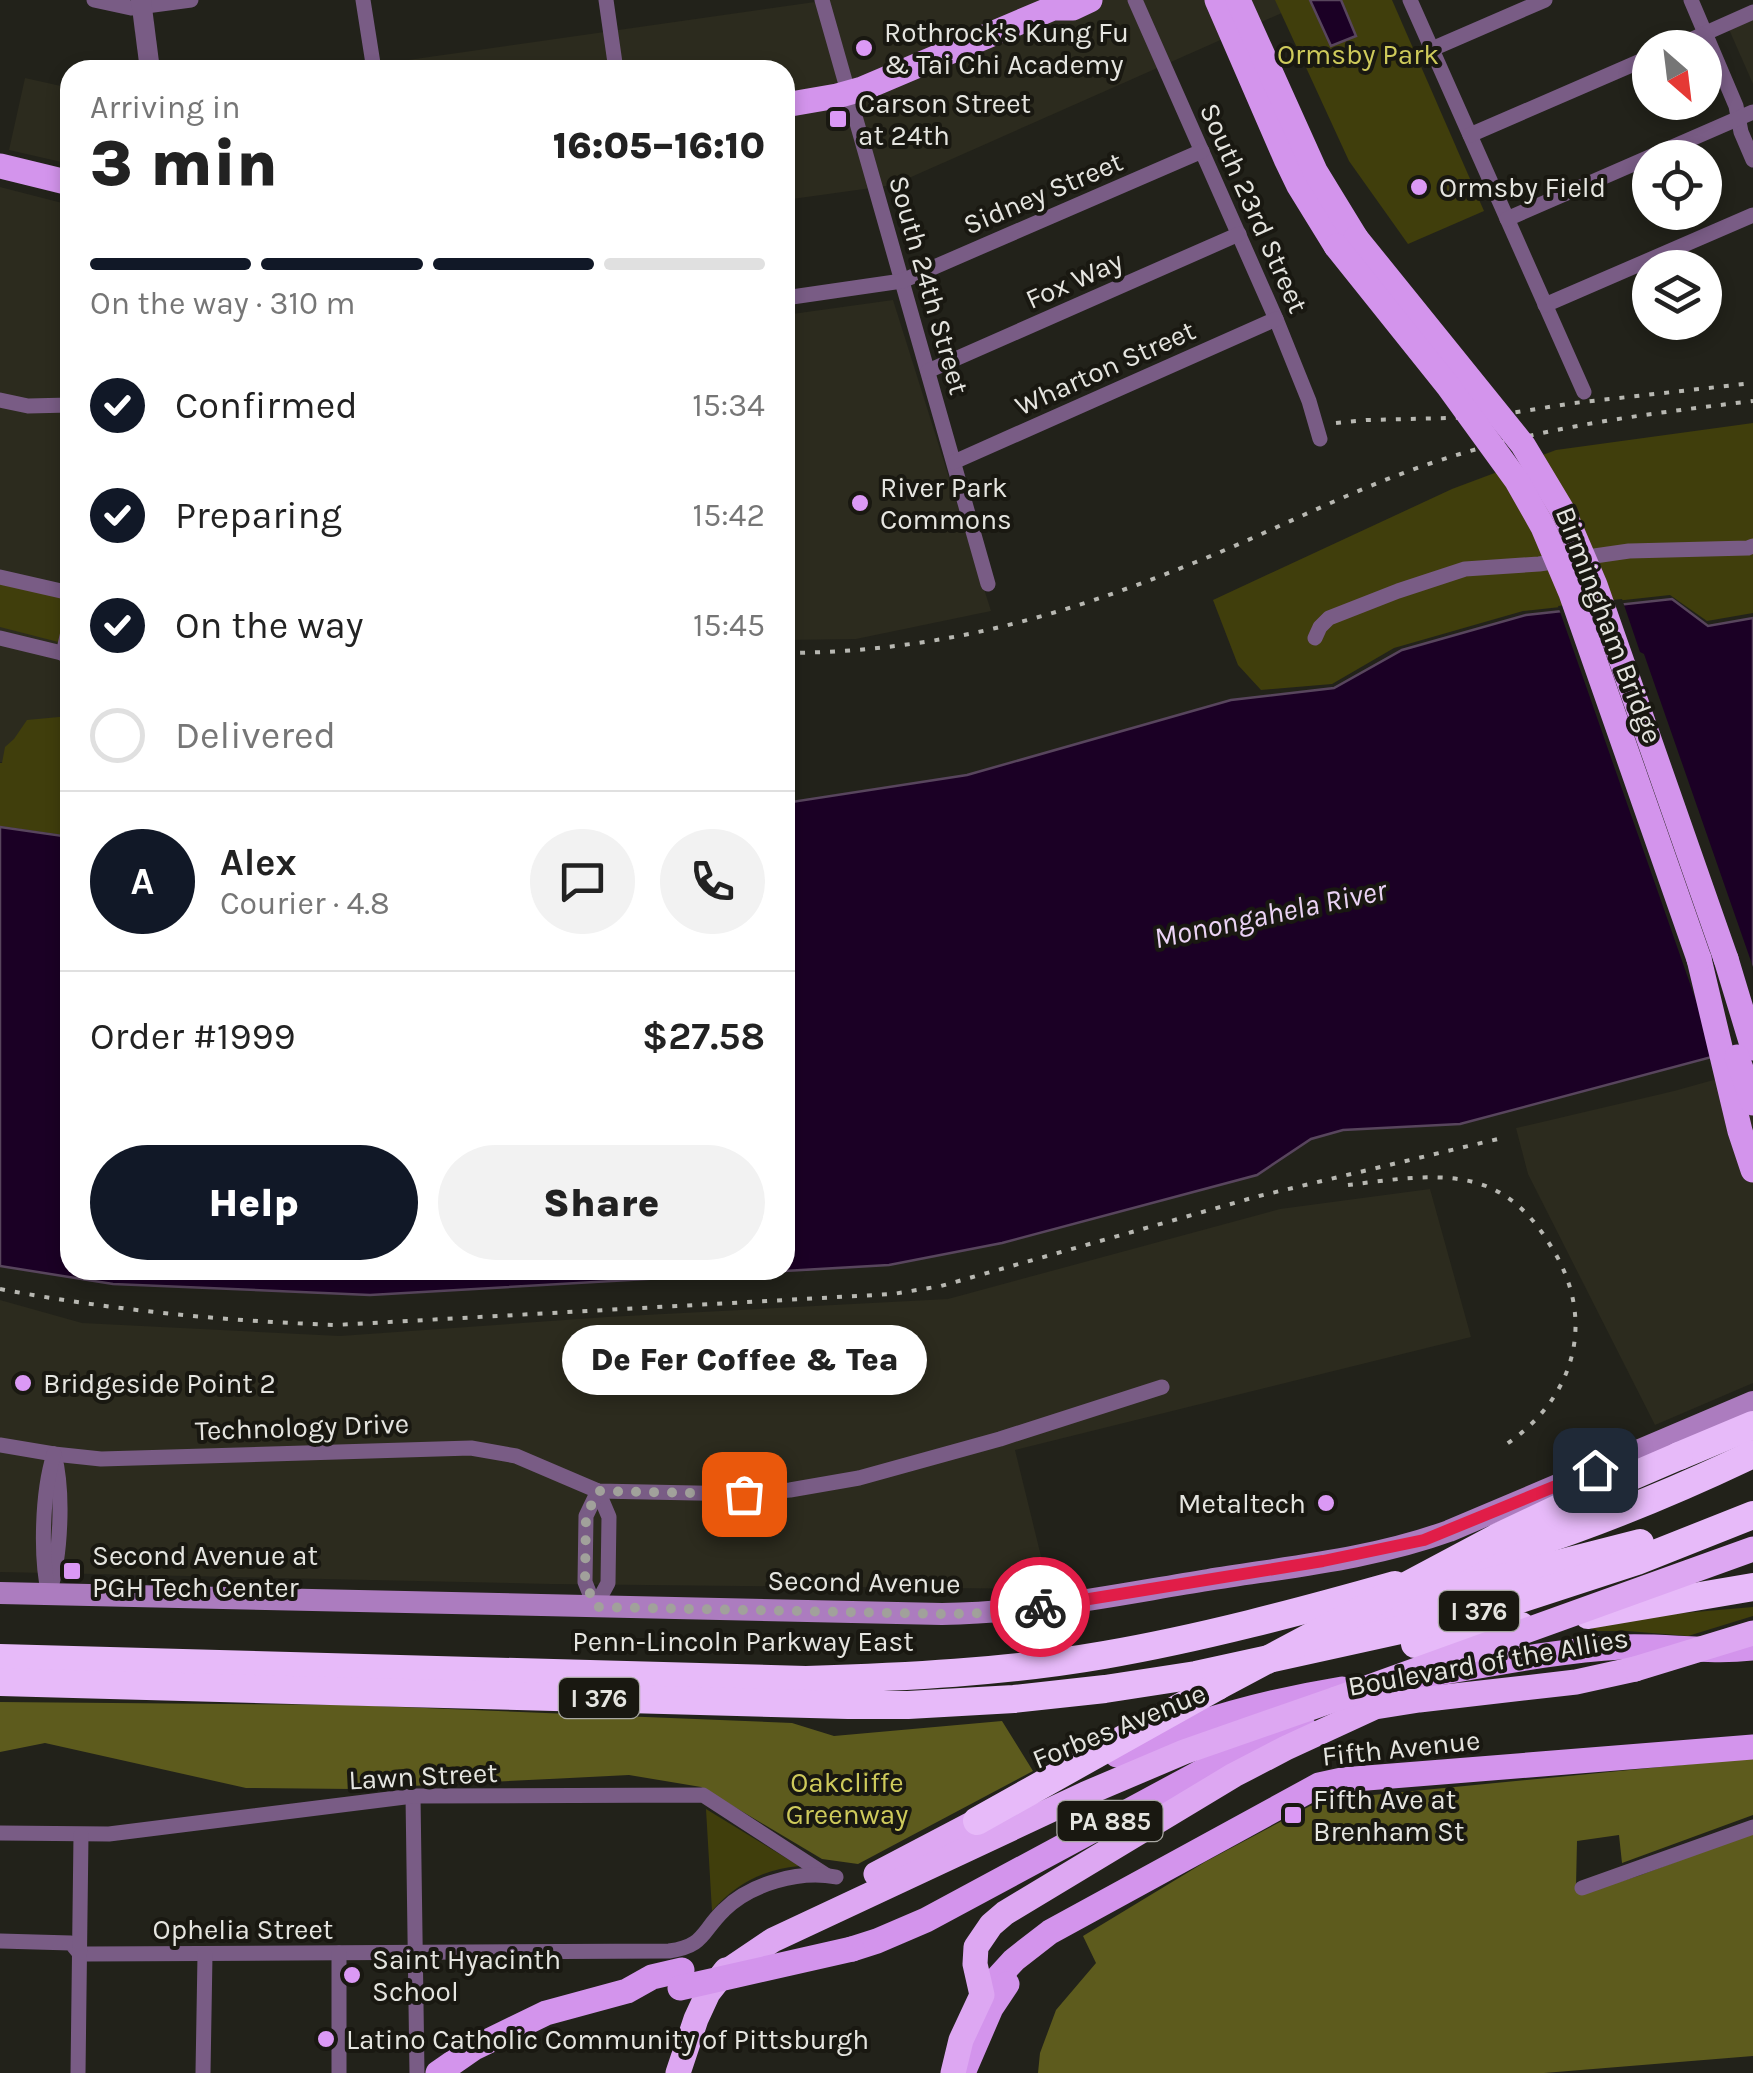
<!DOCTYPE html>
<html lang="en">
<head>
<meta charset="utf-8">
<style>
  :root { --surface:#fff; --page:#f2f2f2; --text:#222; --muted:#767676; --line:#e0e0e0; --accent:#111827 }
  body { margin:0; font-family:Karla,sans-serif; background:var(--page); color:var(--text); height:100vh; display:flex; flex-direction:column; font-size:38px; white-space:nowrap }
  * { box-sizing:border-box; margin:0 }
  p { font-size:32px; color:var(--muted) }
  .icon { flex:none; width:55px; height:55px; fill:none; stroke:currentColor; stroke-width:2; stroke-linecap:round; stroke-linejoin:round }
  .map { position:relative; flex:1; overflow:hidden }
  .side { position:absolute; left:60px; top:60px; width:735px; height:1220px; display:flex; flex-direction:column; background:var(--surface); border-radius:30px; box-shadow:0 5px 15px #0003 }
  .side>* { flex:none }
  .needle { width:65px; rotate:152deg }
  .buttons { position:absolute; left:1632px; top:30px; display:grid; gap:20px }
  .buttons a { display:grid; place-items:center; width:90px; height:90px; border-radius:50%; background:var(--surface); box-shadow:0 5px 15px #0003; font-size:50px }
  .pin { position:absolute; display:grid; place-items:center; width:85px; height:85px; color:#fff; margin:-42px; border-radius:20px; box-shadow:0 5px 15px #0006 }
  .courier { position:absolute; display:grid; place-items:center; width:100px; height:100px; margin:-50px; border:8px solid #e11d48; border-radius:50%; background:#fff; color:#222; box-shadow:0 2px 12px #0007 }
  .bubble { position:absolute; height:70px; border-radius:35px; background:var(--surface); box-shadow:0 5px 15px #0003; font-size:32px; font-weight:800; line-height:70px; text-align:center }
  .head em { font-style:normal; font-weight:800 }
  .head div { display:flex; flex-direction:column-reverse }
  .head { display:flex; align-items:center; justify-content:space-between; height:170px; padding:0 30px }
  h1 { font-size:65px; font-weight:800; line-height:75px }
  .bar { display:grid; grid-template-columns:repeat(4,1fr); gap:15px 10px; align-content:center; height:120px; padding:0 30px }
  .bar i { height:12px; border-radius:8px; background:var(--line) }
  .bar .selected { background:var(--accent) }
  .bar p { grid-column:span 4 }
  .line { display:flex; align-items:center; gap:25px; padding:0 30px; border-top:2px solid var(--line) }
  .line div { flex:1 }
  .round { display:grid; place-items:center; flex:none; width:105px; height:105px; border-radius:52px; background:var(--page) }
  ol { padding:0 30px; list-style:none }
  li { display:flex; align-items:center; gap:30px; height:110px }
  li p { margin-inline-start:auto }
  li .icon { padding:10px; border-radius:50%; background:var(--accent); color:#fff; stroke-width:4 }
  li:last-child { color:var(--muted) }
  li i { width:55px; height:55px; border:5px solid var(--line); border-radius:50% }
  .cta { display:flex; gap:20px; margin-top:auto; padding:20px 30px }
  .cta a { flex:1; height:115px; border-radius:60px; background:var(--accent); color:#fff; font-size:40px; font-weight:800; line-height:115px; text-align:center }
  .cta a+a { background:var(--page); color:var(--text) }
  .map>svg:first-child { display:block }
</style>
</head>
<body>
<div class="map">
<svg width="1753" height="2073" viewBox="0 0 1753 2073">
  <rect width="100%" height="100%" fill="#22221a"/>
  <g fill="#2c2b1e">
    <path d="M829 0H1311L893 185 785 200V70H374L373 65Z"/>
    <path d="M1753 16V84L1728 27Z"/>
    <path d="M25 78 70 88V164L9 150Z"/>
    <path d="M0 187 70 205V770L0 762Z"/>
    <path d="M893 300 991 611 856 639 785 640V315Z"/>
    <path d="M1753 1069V1383L1655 1425 1528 1174 1516 1128 1674 1091Z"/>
    <path d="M1430 1189 1471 1337 1015 1450 1049 1589 551 1584 0 1572V1300L82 1323 340 1336 607 1317 948 1299 1280 1209Z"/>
  </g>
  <g fill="#403e0c">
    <path d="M1275 0H1392L1484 211 1408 244 1349 161Z"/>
    <path d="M1753 423V613L1707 621 1670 595 1523 611 1394 648 1332 684 1261 690 1238 665 1213 600 1452 489 1556 450Z"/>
    <path d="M0 584 70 600V645L0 627Z"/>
    <path d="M70 716V836L0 826V763H2L5 747 14 739 27 720Z"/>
    <path d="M1753 1607V1616L1688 1636 1627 1631H1590L1595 1625 1660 1615Z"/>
    <path d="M706 1809 799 1866C764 1869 735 1884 712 1911Z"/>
  </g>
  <g fill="#5d5b1d">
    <path d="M0 1702 351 1705 792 1723 834 1736 1002 1721 1033 1771 858 1864 822 1859 701 1787 629 1775 352 1789 246 1788 45 1743 0 1752Z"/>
    <path d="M1753 1758V1815L1622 1863 1619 1835 1577 1841 1576 1886 1584 1893 1638 1876 1753 1833V2056L1544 2073H1038L1040 2053 1056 2010 1096 1963 1083 1936 1205 1862 1310 1806 1342 1798Z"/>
  </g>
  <g fill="#1b0025" stroke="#58455d" stroke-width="2.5">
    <path d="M1310 0H1341L1356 36 1331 46Z"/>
    <path d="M1672 599 1708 626 1753 618V1046L1460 1124 1343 1130 1311 1139 1257 1175 1002 1243 889 1265 370 1295 113 1284 0 1266V827L70 837V1270H785V803L967 775 1231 700 1334 688 1402 650 1526 615Z"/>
  </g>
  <path fill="#22221a" d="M1622 599 1640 652 1644 654 1753 967V1051L1713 1062 1702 1018 1558 606Z"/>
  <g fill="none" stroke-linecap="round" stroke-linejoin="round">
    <g stroke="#795c85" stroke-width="15">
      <path d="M94 0 131 8 191 0"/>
      <path d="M363 0 374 70"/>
      <path d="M606 0 616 70"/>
      <path d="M822 0 988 584"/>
      <path d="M1135 0 1276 319 1309 401 1320 439"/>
      <path d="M1410 0 1584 392"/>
      <path d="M1691 0 1736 106 1741 132 1753 160"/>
      <path d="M1672 48 1753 12"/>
      <path d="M1432 49 1545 0"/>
      <path d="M1470 135 1650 57"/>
      <path d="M1507 219 1753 112"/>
      <path d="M785 298 902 281 1202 151"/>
      <path d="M1545 305 1753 215"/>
      <path d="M928 371 1239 234"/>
      <path d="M0 400 28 406 70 405"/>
      <path d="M954 462 1276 319"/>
      <path d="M0 577 70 593"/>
      <path d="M0 638 70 655"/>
      <path d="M1315 638 1320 627 1329 618 1398 591 1465 569 1539 564 1629 551 1748 548 1753 546"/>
      <path d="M63 654 70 623"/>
      <path d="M0 1445 54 1454 101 1459 471 1448 516 1456 598 1491 744 1494 790 1490 859 1478 1000 1439 1162 1387"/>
      <path d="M49 1594C61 1556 64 1492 54 1454"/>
      <path d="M49 1595C40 1557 42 1492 54 1454"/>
      <path d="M595 1607 608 1583 609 1517 598 1491"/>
      <path d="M595 1607 585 1582 586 1516 598 1491"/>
      <path d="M413 1796 417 2073"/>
      <path d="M0 1833 109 1834 413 1796 703 1795 826 1875"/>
      <path d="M1582 1888 1753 1827"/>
      <path d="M0 1941 71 1943 80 1954H87L669 1951C705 1946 701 1932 724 1910 750 1884 799 1870 836 1877"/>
      <path d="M78 2073 81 1835"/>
      <path d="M203 2073 205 1955"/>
      <path d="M339 2073V1953"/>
    </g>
    <path stroke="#795c85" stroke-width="20" d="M141 0 150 70"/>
    <path stroke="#ac7cbf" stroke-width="22" d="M0 1593 942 1614C1031 1613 1120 1594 1208 1580 1288 1567 1372 1559 1449 1531L1753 1402"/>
    <g stroke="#d394ec" stroke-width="25">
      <path d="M1217 0 1286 159 1299 186 1336 246"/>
      <path d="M1238 0 1315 171 1356 238"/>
      <path d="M785 105 837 96 862 89 1053 8H1073L1090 0"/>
      <path d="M0 166 70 183"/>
      <path d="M1699 959 1740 1131 1753 1170"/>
      <path d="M1726 959 1753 1048"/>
      <path d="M1737 1057 1753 1103"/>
      <path d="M1421 1676C1487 1665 1554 1651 1621 1647 1665 1645 1708 1653 1753 1648"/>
      <path d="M1117 1755C1189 1722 1263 1702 1342 1689"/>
      <path d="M852 1949 877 1941 926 1920 1203 1771 1246 1751 1305 1729"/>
      <path d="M982 1995 1014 1960 1050 1932 1319 1785 1342 1780 1753 1747"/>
      <path d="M438 2073 474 2048 546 2013 627 1991 652 1977 682 1970"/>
      <path d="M963 2073 991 2008 1007 1984"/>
    </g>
    <g stroke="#dda7f2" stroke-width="25">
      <path d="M876 1874 977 1821"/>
      <path d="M724 1973 773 1940 1085 1794 1184 1752 1336 1699"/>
      <path d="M678 2073 696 2019 708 1993 726 1970"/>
      <path d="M953 2073 961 2040 982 1995 975 1964 976 1947 991 1925 1005 1913 1234 1775 1286 1748 1375 1707 1419 1700 1576 1682 1635 1669"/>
    </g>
    <g stroke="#e7baf9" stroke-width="28">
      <path d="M1679 1456 1753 1425"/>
      <path d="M1451 1569C1555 1540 1655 1501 1753 1454"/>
      <path d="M1367 1613 1640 1543"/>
      <path d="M1588 1615 1753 1587"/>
      <path d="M1415 1644 1521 1626"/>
      <path d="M0 1658 806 1680C905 1677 1006 1672 1104 1655 1202 1638 1299 1612 1395 1585"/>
      <path d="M0 1682 848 1705H908L1014 1699 1105 1689 1196 1675 1418 1626 1505 1604 1637 1561 1753 1515"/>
      <path d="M977 1821 1218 1686"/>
    </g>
    <g stroke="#b8b8b2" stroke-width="4" stroke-dasharray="5 10" stroke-linecap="butt">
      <path d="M1336 423 1366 420 1486 417 1574 403 1753 383"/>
      <path d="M785 653C936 652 1058 618 1196 562 1271 532 1343 494 1420 467 1531 428 1637 415 1753 401"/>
      <path d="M1348 1185C1392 1180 1444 1170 1486 1186 1516 1198 1536 1221 1552 1248 1598 1322 1574 1401 1502 1447"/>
      <path d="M0 1289C111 1310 223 1321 336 1325L893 1294 941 1286 1259 1196 1502 1138"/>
    </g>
    <g stroke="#d394ec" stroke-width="25">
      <path d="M1356 238 1523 445 1565 515 1595 585 1726 959"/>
      <path d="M1336 246 1448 386 1517 481 1543 527 1571 593 1699 959"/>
      <path d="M680 1988 852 1949"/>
    </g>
    <g stroke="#dda7f2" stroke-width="25">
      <path d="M1635 1669 1753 1633"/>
      <path d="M1336 1699 1753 1549"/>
    </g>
    <path stroke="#e7baf9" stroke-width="28" d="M1218 1686 1496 1538 1570 1503 1679 1456"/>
  </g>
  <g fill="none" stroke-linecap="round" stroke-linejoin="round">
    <path stroke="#a1a19b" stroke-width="10" stroke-dasharray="0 18" d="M744 1494 598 1491 586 1516 585 1582 596 1607 942 1614 994 1613 1040 1607"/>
    <path stroke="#e11d48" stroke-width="12" d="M1040 1607 1323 1561 1424 1540 1595 1470"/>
  </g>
  <g fill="#db99f5" stroke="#191811" stroke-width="4">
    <circle cx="864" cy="48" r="10"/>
    <rect x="828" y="109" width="20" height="20" rx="5"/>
    <circle cx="1419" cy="187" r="10"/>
    <circle cx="860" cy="503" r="10"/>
    <circle cx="23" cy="1383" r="10"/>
    <circle cx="1326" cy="1503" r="10"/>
    <rect x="62" y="1561" width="20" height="20" rx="5"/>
    <rect x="1283" y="1805" width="20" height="20" rx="5"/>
    <circle cx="352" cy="1975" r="10"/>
    <circle cx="326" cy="2039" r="10"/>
  </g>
  <g text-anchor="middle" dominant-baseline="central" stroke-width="8" stroke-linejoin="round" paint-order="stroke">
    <g fill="#191811" stroke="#a8a8a2" stroke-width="2.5">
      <rect x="1439" y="1591" width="80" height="40" rx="8"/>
      <rect x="559" y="1678" width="80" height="40" rx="8"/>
      <rect x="1057.5" y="1801" width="105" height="40" rx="8"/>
    </g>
    <g font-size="25" font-weight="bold" fill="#e5e5e0">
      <text x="1479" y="1611">I 376</text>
      <text x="599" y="1698">I 376</text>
      <text x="1110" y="1821">PA 885</text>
    </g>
    <g font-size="28" fill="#e5e5e0" stroke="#191811" text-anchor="start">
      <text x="884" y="32">Rothrock's Kung Fu<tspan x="884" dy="32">&amp; Tai Chi Academy</tspan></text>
      <text x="858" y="103">Carson Street<tspan x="858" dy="32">at 24th</tspan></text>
      <text x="1439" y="187">Ormsby Field</text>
      <text x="880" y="487">River Park<tspan x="880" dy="32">Commons</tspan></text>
      <text x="43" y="1383">Bridgeside Point 2</text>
      <text x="1306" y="1503" text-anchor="end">Metaltech</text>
      <text x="92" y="1555">Second Avenue at<tspan x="92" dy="32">PGH Tech Center</tspan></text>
      <text x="1313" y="1799">Fifth Ave at<tspan x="1313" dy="32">Brenham St</tspan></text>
      <text x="372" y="1959">Saint Hyacinth<tspan x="372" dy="32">School</tspan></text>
      <text x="346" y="2039">Latino Catholic Community of Pittsburgh</text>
    </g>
    <g font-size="28" fill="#ceca5b" stroke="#191811">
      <text x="1358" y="54">Ormsby Park</text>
      <text x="847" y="1782">Oakcliffe<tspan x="847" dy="32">Greenway</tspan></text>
    </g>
    <g font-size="28" fill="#e5e5e0" stroke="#191811">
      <text transform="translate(1043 193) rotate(-23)">Sidney Street</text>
      <text transform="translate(1254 208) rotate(66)">South 23rd Street</text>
      <text transform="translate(1074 280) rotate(-24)">Fox Way</text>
      <text transform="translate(929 285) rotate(74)">South 24th Street</text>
      <text transform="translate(1105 368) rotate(-24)">Wharton Street</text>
      <text transform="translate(1609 625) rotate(69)">Birmingham Bridge</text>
      <text transform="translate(302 1427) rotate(-2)">Technology Drive</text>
      <text transform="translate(864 1582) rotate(1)">Second Avenue</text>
      <text x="743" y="1641">Penn-Lincoln Parkway East</text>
      <text transform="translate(1488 1662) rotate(-10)">Boulevard of the Allies</text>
      <text transform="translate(1119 1726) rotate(-22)">Forbes Avenue</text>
      <text transform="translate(1401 1748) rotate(-6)">Fifth Avenue</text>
      <text transform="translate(423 1776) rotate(-3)">Lawn Street</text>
      <text x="243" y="1929">Ophelia Street</text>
    </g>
    <g font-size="30" font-style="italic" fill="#ebd3f5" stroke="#191811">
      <text transform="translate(1270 914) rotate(-12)">Monongahela River</text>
    </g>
  </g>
</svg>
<div class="buttons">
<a><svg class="needle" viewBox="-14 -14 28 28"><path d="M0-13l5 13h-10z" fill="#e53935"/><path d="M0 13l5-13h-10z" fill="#767676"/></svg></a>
<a><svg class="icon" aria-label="locate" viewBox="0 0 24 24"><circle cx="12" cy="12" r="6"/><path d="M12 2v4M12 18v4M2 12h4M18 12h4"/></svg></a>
<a><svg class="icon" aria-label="layers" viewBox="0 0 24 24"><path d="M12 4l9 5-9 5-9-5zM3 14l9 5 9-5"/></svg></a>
</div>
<div class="pin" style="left:744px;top:1494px;background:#ea580c"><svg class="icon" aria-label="bag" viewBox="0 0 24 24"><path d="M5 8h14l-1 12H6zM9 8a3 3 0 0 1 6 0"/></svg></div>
<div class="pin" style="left:1595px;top:1470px;background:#1f2937"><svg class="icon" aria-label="home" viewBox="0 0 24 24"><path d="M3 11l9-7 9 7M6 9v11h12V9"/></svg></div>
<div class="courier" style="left:1040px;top:1607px"><svg class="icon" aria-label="bike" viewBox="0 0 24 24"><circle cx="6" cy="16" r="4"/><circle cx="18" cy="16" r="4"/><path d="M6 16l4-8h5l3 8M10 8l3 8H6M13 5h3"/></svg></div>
<div class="bubble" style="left:562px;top:1325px;width:365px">De Fer Coffee &amp; Tea</div>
<section class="side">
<div class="head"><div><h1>3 min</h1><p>Arriving in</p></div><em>16:05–16:10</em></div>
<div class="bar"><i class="selected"></i><i class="selected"></i><i class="selected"></i><i></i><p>On the way · 310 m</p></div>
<ol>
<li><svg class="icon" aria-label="check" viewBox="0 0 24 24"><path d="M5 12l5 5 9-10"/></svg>Confirmed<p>15:34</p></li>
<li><svg class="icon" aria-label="check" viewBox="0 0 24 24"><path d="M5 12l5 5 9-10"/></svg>Preparing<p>15:42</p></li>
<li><svg class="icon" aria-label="check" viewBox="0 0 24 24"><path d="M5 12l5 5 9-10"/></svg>On the way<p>15:45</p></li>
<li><i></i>Delivered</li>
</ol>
<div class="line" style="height:180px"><b class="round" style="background:var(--accent);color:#fff">A</b><div><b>Alex</b><p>Courier · 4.8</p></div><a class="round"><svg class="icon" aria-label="chat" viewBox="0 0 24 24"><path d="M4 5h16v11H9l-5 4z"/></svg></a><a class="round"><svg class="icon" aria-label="phone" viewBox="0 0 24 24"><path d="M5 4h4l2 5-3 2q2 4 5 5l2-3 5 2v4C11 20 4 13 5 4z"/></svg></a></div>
<div class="line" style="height:130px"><div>Order #1999</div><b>$27.58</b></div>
<div class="cta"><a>Help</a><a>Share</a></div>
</section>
</div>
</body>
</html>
